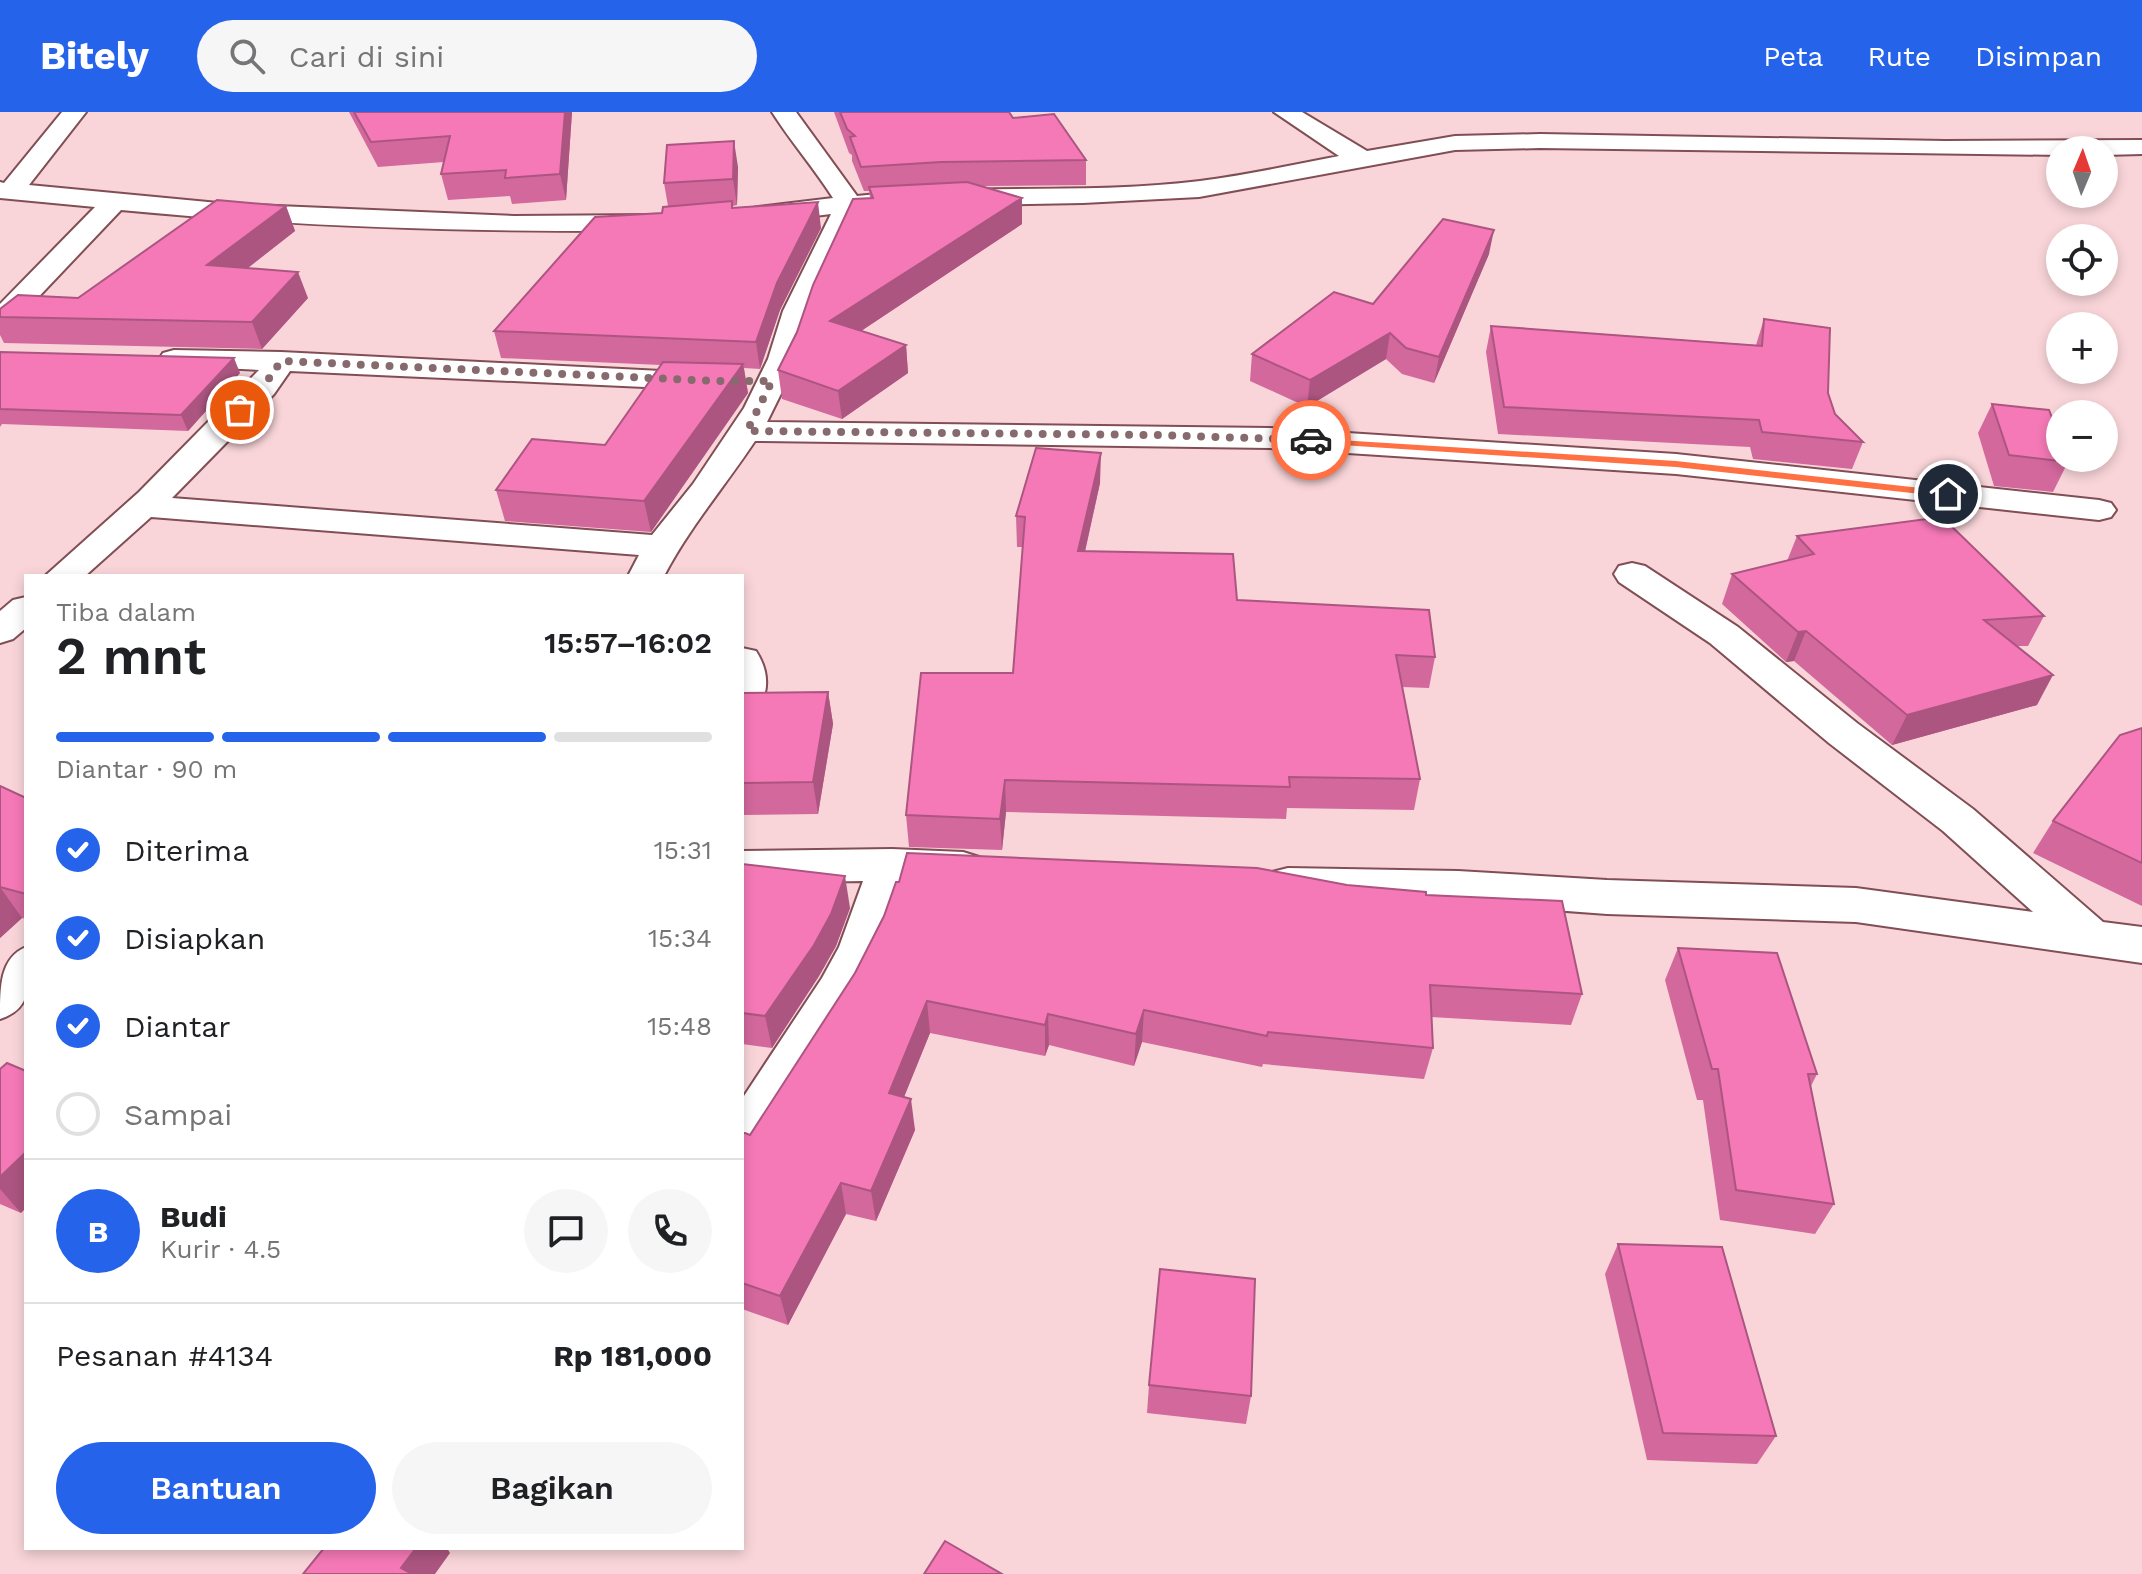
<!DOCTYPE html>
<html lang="id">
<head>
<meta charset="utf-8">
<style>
  :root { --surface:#fff; --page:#f6f6f6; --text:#202124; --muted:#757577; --line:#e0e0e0; --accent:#2563eb }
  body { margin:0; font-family:"Work Sans",sans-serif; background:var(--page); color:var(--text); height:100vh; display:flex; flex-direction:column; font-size:30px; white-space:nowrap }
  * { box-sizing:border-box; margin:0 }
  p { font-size:26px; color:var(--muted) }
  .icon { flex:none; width:44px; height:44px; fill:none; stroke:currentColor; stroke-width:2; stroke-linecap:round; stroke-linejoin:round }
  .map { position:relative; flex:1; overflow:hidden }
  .drawer { position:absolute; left:24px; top:462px; width:720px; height:976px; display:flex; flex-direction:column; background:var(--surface); border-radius:0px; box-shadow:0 4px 12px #0003 }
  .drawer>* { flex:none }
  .needle { width:52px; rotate:2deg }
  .fabs { position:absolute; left:2046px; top:24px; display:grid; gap:16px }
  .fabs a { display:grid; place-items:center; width:72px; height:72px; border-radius:50%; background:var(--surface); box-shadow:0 4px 12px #0003; font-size:40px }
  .pin { position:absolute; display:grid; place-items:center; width:68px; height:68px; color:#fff; margin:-34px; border:4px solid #fff; border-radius:50%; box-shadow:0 2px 8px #0007 }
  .courier { position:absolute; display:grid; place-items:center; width:80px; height:80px; margin:-40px; border:6px solid #ff7043; border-radius:50%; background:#fff; color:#222; box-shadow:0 2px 10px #0007 }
  .headline em { font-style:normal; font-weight:600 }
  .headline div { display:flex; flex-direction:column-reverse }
  .headline { display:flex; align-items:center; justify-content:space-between; height:136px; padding:0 32px }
  h1 { font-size:52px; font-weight:600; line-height:60px }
  .bar { display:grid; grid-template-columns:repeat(4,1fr); gap:12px 8px; align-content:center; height:96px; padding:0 32px }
  .bar i { height:10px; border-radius:6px; background:var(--line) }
  .bar .selected { background:var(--accent) }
  .bar p { grid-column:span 4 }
  .line { display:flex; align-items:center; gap:20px; padding:0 32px; border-top:2px solid var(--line) }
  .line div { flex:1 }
  .round { display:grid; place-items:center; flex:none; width:84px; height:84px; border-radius:42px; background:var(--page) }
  ol { padding:0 32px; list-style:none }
  li { display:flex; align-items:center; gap:24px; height:88px }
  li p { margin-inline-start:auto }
  li .icon { padding:8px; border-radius:50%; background:var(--accent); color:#fff; stroke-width:4 }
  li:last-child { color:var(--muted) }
  li i { width:44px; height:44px; border:4px solid var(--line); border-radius:50% }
  .primary-button { display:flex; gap:16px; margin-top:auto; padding:16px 32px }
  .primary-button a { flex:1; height:92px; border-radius:48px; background:var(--accent); color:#fff; font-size:32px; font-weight:600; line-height:92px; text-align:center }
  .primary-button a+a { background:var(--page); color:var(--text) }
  header { display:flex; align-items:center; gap:48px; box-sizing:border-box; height:112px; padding:0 40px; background:var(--accent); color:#fff }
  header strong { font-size:38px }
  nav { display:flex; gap:44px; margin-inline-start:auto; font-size:28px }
  .search { width:560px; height:72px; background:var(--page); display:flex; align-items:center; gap:20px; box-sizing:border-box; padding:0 28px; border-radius:44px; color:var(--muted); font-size:30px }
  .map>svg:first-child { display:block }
</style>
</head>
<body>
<header>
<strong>Bitely</strong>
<div class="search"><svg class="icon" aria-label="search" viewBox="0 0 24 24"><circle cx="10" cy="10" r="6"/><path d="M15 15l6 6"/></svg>Cari di sini</div>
<nav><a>Peta</a><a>Rute</a><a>Disimpan</a></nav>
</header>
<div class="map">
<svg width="2142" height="1462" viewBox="0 0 2142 1462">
  <rect width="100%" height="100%" fill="#f9d5d9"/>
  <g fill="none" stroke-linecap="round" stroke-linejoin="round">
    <g stroke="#814e55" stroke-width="4">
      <g id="street">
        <path d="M62 0H86L29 73 229 92 514 104 650 103 659 105 663 111 659 117 650 119C474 120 297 115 121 98L10 215 0 218V192L95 95 0 86V70L4 71Z"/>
        <path d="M772 0H796L857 84C971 71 1086 83 1200 69 1246 63 1293 53 1339 44L1274 0H1302L1367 39 1455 24 1540 22 1945 29 2142 28V42L2104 43V38H2060V43L1540 36 1455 38 1199 85 1083 91 905 94 859 99 813 199 798 247 767 310 1270 316 1676 342 2099 388 2111 391 2116 398 2111 405 2099 408 1676 362 1270 336 755 329C725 374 689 416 664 464H628L639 443 151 405 85 464H45L139 380 259 258 163 253 159 247 163 241 174 238 281 240 721 262 726 269 721 276 710 278 290 259 274 282 172 386 652 423 693 372 744 296 768 247 783 199 831 102 758 111 749 109 745 103 749 97 758 95 833 86C814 56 791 30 772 0Z"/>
        <path d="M1632 451 1645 454 1738 515 1857 611 1973 697 2103 810 2142 815V851L1856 810 1607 802 1458 791 1288 788 1272 784 1265 772 1272 760 1288 756 1458 759 1607 768 1856 776 2033 800 1943 719 1829 631 1710 531 1619 470 1614 462 1619 454Z"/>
        <path d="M26 485V516L13 527 0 531V499L13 488Z"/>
        <path d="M742 536 756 539C769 559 770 580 756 601L742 605Z"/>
        <path d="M892 737 963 740 979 745 985 756 979 767 963 772 908 770 885 835 857 891 760 1046 742 1052V987L822 866 839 835 863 769 742 771V739Z"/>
        <path d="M26 835C26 867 37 895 0 907 0 874 0 846 26 835Z"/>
      </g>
    </g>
    <use href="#street" fill="#fff" fill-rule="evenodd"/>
  </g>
  <g fill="#d3689d">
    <path d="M349 0H572L566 88 512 92 510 84 448 88 441 62 444 50 378 55Z"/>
    <path d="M834 0H1009L1013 6 1086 48V73L981 74 1022 112 861 219 906 233 908 261 842 307 782 287 778 258 870 86 869 79H864L852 49V43L849 41Z"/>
    <path d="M738 55 737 93 733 94V96L821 116 780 198 760 257 744 256 748 281 651 420 505 409 496 378 605 333 661 253 501 246 494 219 662 101 668 94 664 71Z"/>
    <path d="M286 94 295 119 248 156 308 186 262 237 4 231 0 223V197L78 186Z"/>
    <path d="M1489 142 1434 271 1402 262 1386 247 1307 295 1250 269 1252 242Z"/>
    <path d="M1764 207 1828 281 1835 302 1863 330 1852 357 1753 347 1750 335 1498 322 1486 240 1491 214 1756 233Z"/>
    <path d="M0 240 240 261 188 319 2 312 0 315Z"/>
    <path d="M1992 292 2068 350 2053 380 1994 374 1978 321Z"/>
    <path d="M1100 371 1085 440 1237 488 1435 545 1429 576 1402 575 1420 667 1414 698 1287 696 1286 707 1006 700 1002 738 909 735 906 703 1013 561 1023 435H1017L1016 404Z"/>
    <path d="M1797 424 2044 504 2028 534H2017L2037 593 1892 633 1794 549 1786 550 1722 492 1732 462 1787 449Z"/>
    <path d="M828 580 833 612 818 702 742 703V581Z"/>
    <path d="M2142 616V794L2033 741 2053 709Z"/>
    <path d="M0 674 26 686V807L22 806 0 826Z"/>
    <path d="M742 752 850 796 836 834 819 864 772 936 742 932Z"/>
    <path d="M1347 773 1426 783 1582 882 1571 913 1431 905 1433 936 1424 967 1263 952 1262 955 1142 930 1134 954 1049 933 1045 944 930 921 904 985 915 1018 876 1109 846 1102 788 1213 742 1197V1021L750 1023 855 861Z"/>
    <path d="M1678 836 1817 962 1811 974 1834 1092 1815 1122 1720 1108 1703 988H1697L1665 868Z"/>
    <path d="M0 957 21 1101 0 1092Z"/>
    <path d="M1618 1132 1776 1324 1757 1352 1647 1348 1605 1162Z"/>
    <path d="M1149 1273 1251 1284 1246 1312 1147 1301Z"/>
  </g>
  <g fill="#ac5580">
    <path d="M565 0H572L566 88 560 62Z"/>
    <path d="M734 29 738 55 737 93 733 67Z"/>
    <path d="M1022 86V112L834 237 830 209Z"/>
    <path d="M818 90 821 116 780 198 760 257 756 230 777 171Z"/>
    <path d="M286 94 295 119 218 179 207 153Z"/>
    <path d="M1494 118 1489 142 1434 271 1439 245Z"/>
    <path d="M298 160 308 186 262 237 252 210Z"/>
    <path d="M1390 221 1386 247 1307 295 1310 268Z"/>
    <path d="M906 233 908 261 842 307 838 279Z"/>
    <path d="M234 246 240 261 188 319 181 303Z"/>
    <path d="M743 252 748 281 651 420 644 389Z"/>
    <path d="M1101 341 1100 371 1078 470V439Z"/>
    <path d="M1806 519 1794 549 1786 550 1798 520Z"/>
    <path d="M2053 563 2037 593 1892 633 1907 603Z"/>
    <path d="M828 580 833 612 818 702 813 670Z"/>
    <path d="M1005 668 1006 700 1002 738 1000 707Z"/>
    <path d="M845 764 850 796 836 834 819 864 772 936 765 904Z"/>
    <path d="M0 775 22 806 0 826Z"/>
    <path d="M927 889 930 921 893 1012 889 981Z"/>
    <path d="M1144 898 1142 930 1134 954 1136 922Z"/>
    <path d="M1048 902 1049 933 1045 944V913Z"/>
    <path d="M911 987 915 1018 876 1109 871 1079Z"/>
    <path d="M26 1040V1096L21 1101 0 1077V1065Z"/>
    <path d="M841 1071 846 1102 788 1213 780 1184Z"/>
    <path d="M416 1436H447L450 1441 435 1462H406L401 1456Z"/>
  </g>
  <g fill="#f579b7" stroke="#ac5580" stroke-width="2">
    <path d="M354 0H565L560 62 505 66 506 58 441 62 450 24 371 30Z"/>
    <path d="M840 0H1009L1013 6 1054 2 1086 48 941 50 861 55 850 25 855 24 847 17Z"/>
    <path d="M734 29 733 67 664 71 667 33Z"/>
    <path d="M967 70 1022 86 830 209 906 233 838 279 778 258 797 220 813 173 853 87 873 86 869 75Z"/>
    <path d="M217 88 286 94 207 153 298 160 252 210 0 205V197L18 183 78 186Z"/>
    <path d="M732 89V96L818 90 777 171 756 230 494 219 595 105 662 101 663 95Z"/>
    <path d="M1443 107 1494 118 1439 245 1406 236 1390 221 1310 268 1252 242 1334 180 1373 192Z"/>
    <path d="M1764 207 1830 216 1828 281 1835 302 1863 330 1762 320 1759 308 1504 295 1491 214 1762 234Z"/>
    <path d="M0 240 234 246 181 303 0 297Z"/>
    <path d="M663 250 743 252 644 389 496 378 532 327 605 333Z"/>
    <path d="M1992 292 2049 298 2060 327V346H2067L2068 350 2009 343Z"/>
    <path d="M1036 336 1101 341 1078 439 1233 442 1237 488 1429 498 1435 545 1396 543 1420 667 1289 665 1290 675 1005 668 1000 707 906 703 921 561H1013L1025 405 1016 404Z"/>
    <path d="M1942 405 2044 504 1984 508 2053 563 1907 603 1806 519 1798 520 1732 462 1814 442 1797 424Z"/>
    <path d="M828 580 813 670 742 671V581Z"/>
    <path d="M2142 616V751L2053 709 2120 623Z"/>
    <path d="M0 674 26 686V782L0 775Z"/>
    <path d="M907 741 1257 756 1347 773 1426 780V783L1562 789 1582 882 1430 873 1433 936 1268 920 1267 924 1144 898 1136 922 1048 902 1045 913 927 889 889 981 911 987 871 1079 841 1071 780 1184 742 1171V1021H745L750 1023 855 861 884 804 896 770H899Z"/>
    <path d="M742 752 845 764 831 802 814 833 765 904 742 901Z"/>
    <path d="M1678 836 1777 841 1817 962H1808L1834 1092 1736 1078 1718 957H1712Z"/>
    <path d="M7 951 26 959V1040L0 1065V957Z"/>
    <path d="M1618 1132 1722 1135 1776 1324 1663 1321Z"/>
    <path d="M1160 1157 1255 1167 1251 1284 1149 1273Z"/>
    <path d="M945 1429 1002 1462H924Z"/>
    <path d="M324 1436H416L401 1456 412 1462H303Z"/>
  </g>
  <path fill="#ff7043" d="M1307 326 1676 349 1948 379 1953 382 1948 385 1676 355 1311 331Z"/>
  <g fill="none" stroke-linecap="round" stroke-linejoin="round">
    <path stroke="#866a6e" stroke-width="8" stroke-dasharray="0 14.4" d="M240 298 263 275 281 249 715 269H772L747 319 1154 323 1311 328"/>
  </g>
</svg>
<div class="fabs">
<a><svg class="needle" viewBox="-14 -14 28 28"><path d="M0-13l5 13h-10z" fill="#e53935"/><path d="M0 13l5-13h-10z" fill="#757577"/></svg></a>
<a><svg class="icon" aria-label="locate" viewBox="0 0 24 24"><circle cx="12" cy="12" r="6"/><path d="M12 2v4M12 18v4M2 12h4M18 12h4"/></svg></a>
<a>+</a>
<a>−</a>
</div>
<div class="pin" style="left:240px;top:298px;background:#ea580c"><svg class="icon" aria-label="bag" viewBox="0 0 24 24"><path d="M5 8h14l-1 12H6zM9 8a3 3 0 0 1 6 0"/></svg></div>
<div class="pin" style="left:1948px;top:382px;background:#1f2937"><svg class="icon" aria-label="home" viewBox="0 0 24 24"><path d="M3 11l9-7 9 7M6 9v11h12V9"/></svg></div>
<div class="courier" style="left:1311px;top:328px"><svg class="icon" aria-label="car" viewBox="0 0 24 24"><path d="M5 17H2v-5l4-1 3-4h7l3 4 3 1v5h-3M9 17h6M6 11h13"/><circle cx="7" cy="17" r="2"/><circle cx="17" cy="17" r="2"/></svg></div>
<section class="drawer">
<div class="headline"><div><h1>2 mnt</h1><p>Tiba dalam</p></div><em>15:57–16:02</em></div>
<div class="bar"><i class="selected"></i><i class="selected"></i><i class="selected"></i><i></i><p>Diantar · 90 m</p></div>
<ol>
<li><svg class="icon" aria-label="check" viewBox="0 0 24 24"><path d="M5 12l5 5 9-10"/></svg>Diterima<p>15:31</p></li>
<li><svg class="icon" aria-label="check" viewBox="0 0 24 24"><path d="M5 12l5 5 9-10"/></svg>Disiapkan<p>15:34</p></li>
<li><svg class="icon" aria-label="check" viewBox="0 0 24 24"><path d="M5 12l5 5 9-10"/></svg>Diantar<p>15:48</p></li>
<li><i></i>Sampai</li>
</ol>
<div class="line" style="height:144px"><b class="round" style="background:var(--accent);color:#fff">B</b><div><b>Budi</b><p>Kurir · 4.5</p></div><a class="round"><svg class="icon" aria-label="chat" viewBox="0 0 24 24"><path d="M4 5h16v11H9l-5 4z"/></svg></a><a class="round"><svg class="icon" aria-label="phone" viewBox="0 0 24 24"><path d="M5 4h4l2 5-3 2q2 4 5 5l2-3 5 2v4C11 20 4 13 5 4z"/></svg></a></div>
<div class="line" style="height:104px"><div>Pesanan #4134</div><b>Rp 181,000</b></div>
<div class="primary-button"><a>Bantuan</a><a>Bagikan</a></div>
</section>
</div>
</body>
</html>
